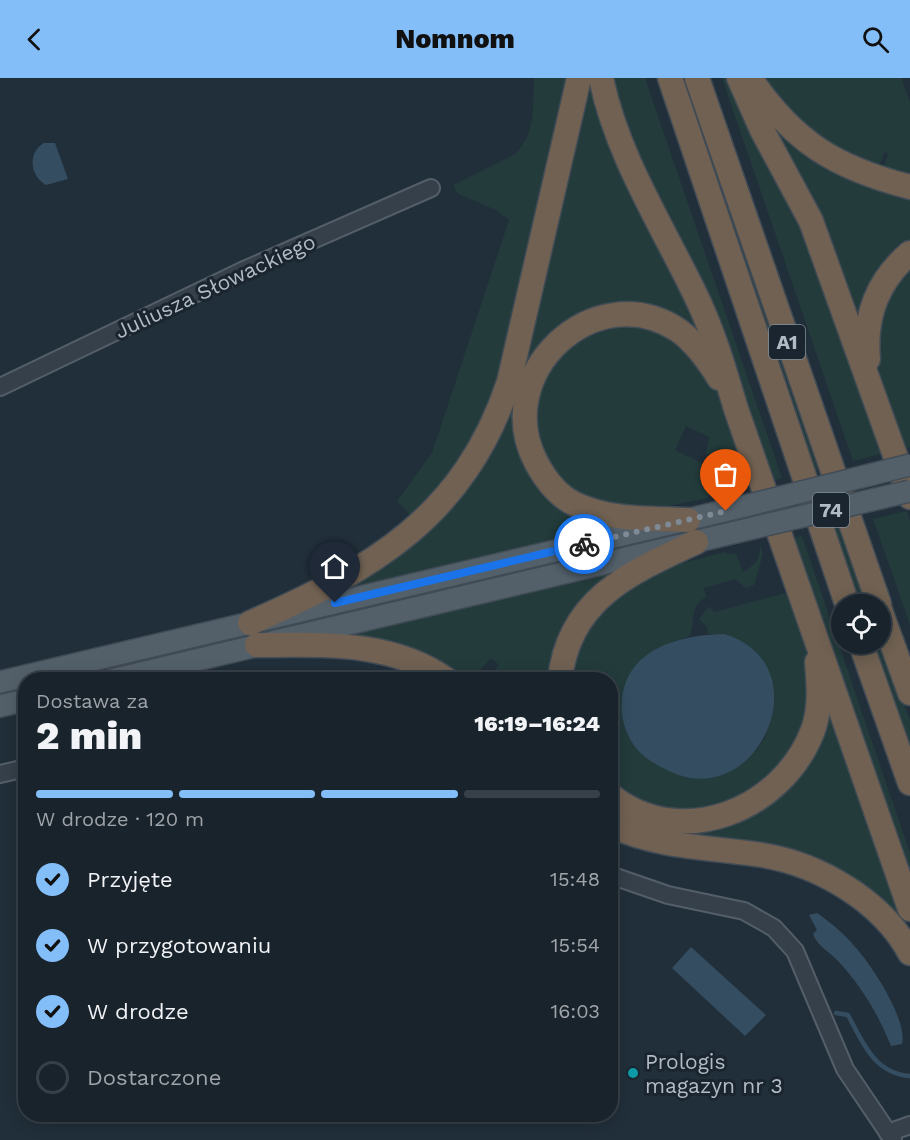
<!DOCTYPE html>
<html lang="pl">
<head>
<meta charset="utf-8">
<style>
  :root { --surface:#19232c; --page:#222b34; --text:#f1f3f6; --muted:#9fa4a9; --line:#374048; --accent:#83bef8 }
  body { margin:0; font-family:"Work Sans",sans-serif; background:var(--page); color:var(--text); height:100vh; display:flex; flex-direction:column; font-size:22px; white-space:nowrap }
  * { box-sizing:border-box; margin:0 }
  p { font-size:20px; color:var(--muted) }
  .icon { flex:none; width:33px; height:33px; fill:none; stroke:currentColor; stroke-width:2; stroke-linecap:round; stroke-linejoin:round }
  .map { position:relative; flex:1; overflow:hidden }
  .panel { position:absolute; left:18px; top:594px; width:600px; height:450px; display:flex; flex-direction:column; background:var(--surface); border-radius:24px; box-shadow:0 3px 15px #0003,0 0 0 2px var(--line) }
  .panel>* { flex:none }
  .buttons { position:absolute; left:831px; top:516px; display:grid; gap:12px }
  .buttons a { display:grid; place-items:center; width:60px; height:60px; border-radius:50%; background:var(--surface); box-shadow:0 3px 15px #0003,0 0 0 2px var(--line); font-size:30px }
  .pin { position:absolute; display:grid; place-items:center; width:51px; height:51px; color:#fff; margin:-62px -26px; border-radius:50% 50% 50% 0; rotate:-45deg; box-shadow:0 0 6px #0007 }
  .pin .icon { rotate:45deg }
  .courier { position:absolute; display:grid; place-items:center; width:60px; height:60px; margin:-30px; border:4px solid #1a73e8; border-radius:50%; background:#fff; color:#222; box-shadow:0 2px 8px #0007 }
  .head em { font-style:normal; font-weight:800 }
  .head div { display:flex; flex-direction:column-reverse }
  .head { display:flex; align-items:center; justify-content:space-between; height:102px; padding:0 18px }
  h1 { font-size:39px; font-weight:800; line-height:45px }
  .bar { display:grid; grid-template-columns:repeat(4,1fr); gap:9px 6px; align-content:center; height:72px; padding:0 18px }
  .bar i { height:8px; border-radius:4px; background:var(--line) }
  .bar .current { background:var(--accent) }
  .bar p { grid-column:span 4 }
  ol { padding:0 18px; list-style:none }
  li { display:flex; align-items:center; gap:18px; height:66px }
  li p { margin-inline-start:auto }
  li .icon { padding:6px; border-radius:50%; background:var(--accent); color:#111; stroke-width:4 }
  li:last-child { color:var(--muted) }
  li i { width:33px; height:33px; border:3px solid var(--line); border-radius:50% }
  header { display:flex; justify-content:space-between; align-items:center; height:78px; padding:0 18px; background:var(--accent); color:#111; font-size:27px; font-weight:800 }
  .map>svg:first-child { display:block }
</style>
</head>
<body>
<header><svg class="icon" aria-label="back" viewBox="0 0 24 24"><path d="M15 5l-7 7 7 7"/></svg>Nomnom<svg class="icon" aria-label="search" viewBox="0 0 24 24"><circle cx="10" cy="10" r="6"/><path d="M15 15l6 6"/></svg></header>
<div class="map">
<svg width="910" height="1062" viewBox="0 0 910 1062">
  <rect width="100%" height="100%" fill="#212f3a"/>
  <g fill="#233b3b">
    <path d="M534 0H566L563 28 507 268 493 312 480 348 456 387 413 440 397 423 432 375 509 142 496 132 458 116 453 107 515 76C537 54 532 29 534 0Z"/>
    <path d="M608 0H645L782 400 771 403 646 105Z"/>
    <path d="M679 0H689L822 391 813 393Z"/>
    <path d="M722 0H730L808 157 885 375 853 383Z"/>
    <path d="M757 0H901L910 24V102L882 93 888 76 885 74 877 92 822 68Z"/>
    <path d="M598 11 700 253 673 239 550 258 528 285 526 383 625 446 332 516 476 388 581 18Z"/>
    <path d="M763 36C777 51 790 67 806 79 837 100 874 111 910 121V162C881 176 866 209 856 237Z"/>
    <path d="M910 185V367L909 370 903 371C883 308 850 238 910 185Z"/>
    <path d="M628 247 667 255 710 292 753 407 748 408C743 390 721 384 706 376L709 359 686 348 675 372 739 403 743 409 729 398H713L716 413 707 420 654 431 635 432 588 421 557 400 535 357 540 311 555 283 581 260Z"/>
    <path d="M907 433 910 443V546L873 441Z"/>
    <path d="M842 448 870 526H860L833 450Z"/>
    <path d="M802 458 910 775V808L792 460Z"/>
    <path d="M760 467 763 476 754 507 746 510 735 501 704 510 706 519C690 528 695 542 690 558 645 572 615 596 624 647L755 674 765 660 775 621 724 556H708L707 549 699 541 709 528 714 534 790 514 812 588V628L795 671 763 708 706 732 665 731 627 717 611 705 610 602H568C572 587 575 570 581 557 608 504 673 486 726 474L727 476H736L743 494C754 488 761 480 760 467Z"/>
    <path d="M620 492 551 601H488L499 587 491 580 474 599 462 601 456 597 351 559 349 555Z"/>
    <path d="M881 558 910 642V676L873 566H880Z"/>
    <path d="M828 614 883 787 910 858 872 819 730 769 611 740 610 727 749 738 775 723 795 705 804 692Z"/>
  </g>
  <g fill="#354d61">
    <path d="M44 65H55L68 101 46 107C30 98 27 75 44 65Z"/>
    <path d="M724 556C824 586 758 736 669 693 657 687 645 681 636 670 626 657 620 640 622 623 626 571 679 557 724 556Z"/>
    <path d="M817 835C831 845 845 856 856 870 872 887 908 943 902 966L891 968C878 936 862 909 839 884 831 875 817 868 813 856L817 852 809 837Z"/>
    <path d="M691 869 766 937 745 958 672 890Z"/>
  </g>
  <g fill="none" stroke-linecap="round" stroke-linejoin="round">
    <path stroke="#354d61" stroke-width="4.5" d="M836 935 848 937C863 965 874 995 910 998"/>
    <g stroke="#535e68" stroke-width="20">
      <g id="minor">
        <path d="M0 309 242 193 431 110"/>
        <path d="M0 696 26 690"/>
        <path d="M610 797 668 817 744 833 774 850 795 873 845 991 893 1062"/>
        <path d="M888 1055 910 1047"/>
      </g>
    </g>
    <g stroke="#414c56" stroke-width="24">
      <g id="major">
        <path d="M112 602 753 450"/>
        <path d="M0 604 745 428"/>
        <path d="M0 628 26 622"/>
      </g>
    </g>
    <g stroke="#404b55" stroke-width="27">
      <g id="highway">
        <path d="M601 0C617 77 660 144 694 214 713 252 724 291 736 331L910 831"/>
        <path d="M670 0 847 526"/>
        <path d="M697 0 879 526"/>
        <path d="M739 0 762 52 811 143 910 419"/>
        <path d="M750 0C793 64 836 90 910 109"/>
        <path d="M868 281C864 238 877 203 910 175"/>
        <path d="M688 442C650 440 611 443 575 426 558 418 545 401 536 384 490 296 594 197 678 252 695 264 708 282 719 300"/>
        <path d="M880 532 910 615"/>
        <path d="M250 545C373 491 464 439 509 304L579 0"/>
        <path d="M861 566 910 705"/>
        <path d="M257 567C322 567 391 562 447 602"/>
        <path d="M560 602C568 521 631 494 696 464"/>
        <path d="M610 717C681 774 783 732 813 652 821 630 819 607 817 584"/>
        <path d="M610 747C659 770 710 769 762 777 819 786 882 823 910 875"/>
      </g>
    </g>
    <use href="#minor" stroke="#35404a" stroke-width="16"/>
    <use href="#major" stroke="#53606a" stroke-width="21"/>
    <use href="#highway" stroke="#706152" stroke-width="24"/>
    <g stroke="#414c56" stroke-width="24" stroke-linecap="butt">
      <g id="major-bridge">
        <path d="M745 428 910 387"/>
        <path d="M753 450 910 413"/>
      </g>
    </g>
    <use href="#major-bridge" stroke="#53606a" stroke-width="21"/>
  </g>
  <g fill="none" stroke-linecap="round" stroke-linejoin="round">
    <path stroke="#7e8a95" stroke-width="6" stroke-dasharray="0 10.8" d="M584 466 726 433"/>
    <path stroke="#1a73e8" stroke-width="8" d="M335 525 584 466"/>
  </g>
  <circle fill="#0f9aa8" stroke="#1a252f" stroke-width="2" cx="633" cy="995" r="6"/>
  <g text-anchor="middle" dominant-baseline="central" stroke-width="6" stroke-linejoin="round" paint-order="stroke">
    <g fill="#1a252f" stroke="#838e99" stroke-width="1.5">
      <rect x="769" y="247" width="36" height="34" rx="4.5"/>
      <rect x="813" y="415" width="36" height="34" rx="4.5"/>
    </g>
    <g font-size="20" font-weight="bold" fill="#b0bbc6">
      <text x="787" y="264">A1</text>
      <text x="831" y="432">74</text>
    </g>
    <g font-size="21" fill="#b0bbc6" stroke="#1a252f">
      <text transform="translate(215 208) rotate(-25)">Juliusza Słowackiego</text>
    </g>
    <g font-size="21" fill="#b0bbc6" stroke="#1a252f" text-anchor="start">
      <text x="645" y="983">Prologis<tspan x="645" dy="24">magazyn nr 3</tspan></text>
    </g>
  </g>
</svg>
<div class="buttons">
<a><svg class="icon" aria-label="locate" viewBox="0 0 24 24"><circle cx="12" cy="12" r="6"/><path d="M12 2v4M12 18v4M2 12h4M18 12h4"/></svg></a>
</div>
<div class="pin" style="left:726px;top:433px;background:#ea580c"><svg class="icon" aria-label="bag" viewBox="0 0 24 24"><path d="M5 8h14l-1 12H6zM9 8a3 3 0 0 1 6 0"/></svg></div>
<div class="pin" style="left:335px;top:525px;background:#1f2937"><svg class="icon" aria-label="home" viewBox="0 0 24 24"><path d="M3 11l9-7 9 7M6 9v11h12V9"/></svg></div>
<div class="courier" style="left:584px;top:466px"><svg class="icon" aria-label="bike" viewBox="0 0 24 24"><circle cx="6" cy="16" r="4"/><circle cx="18" cy="16" r="4"/><path d="M6 16l4-8h5l3 8M10 8l3 8H6M13 5h3"/></svg></div>
<section class="panel">
<div class="head"><div><h1>2 min</h1><p>Dostawa za</p></div><em>16:19–16:24</em></div>
<div class="bar"><i class="current"></i><i class="current"></i><i class="current"></i><i></i><p>W drodze · 120 m</p></div>
<ol>
<li><svg class="icon" aria-label="check" viewBox="0 0 24 24"><path d="M5 12l5 5 9-10"/></svg>Przyjęte<p>15:48</p></li>
<li><svg class="icon" aria-label="check" viewBox="0 0 24 24"><path d="M5 12l5 5 9-10"/></svg>W przygotowaniu<p>15:54</p></li>
<li><svg class="icon" aria-label="check" viewBox="0 0 24 24"><path d="M5 12l5 5 9-10"/></svg>W drodze<p>16:03</p></li>
<li><i></i>Dostarczone</li>
</ol>
</section>
</div>
</body>
</html>
